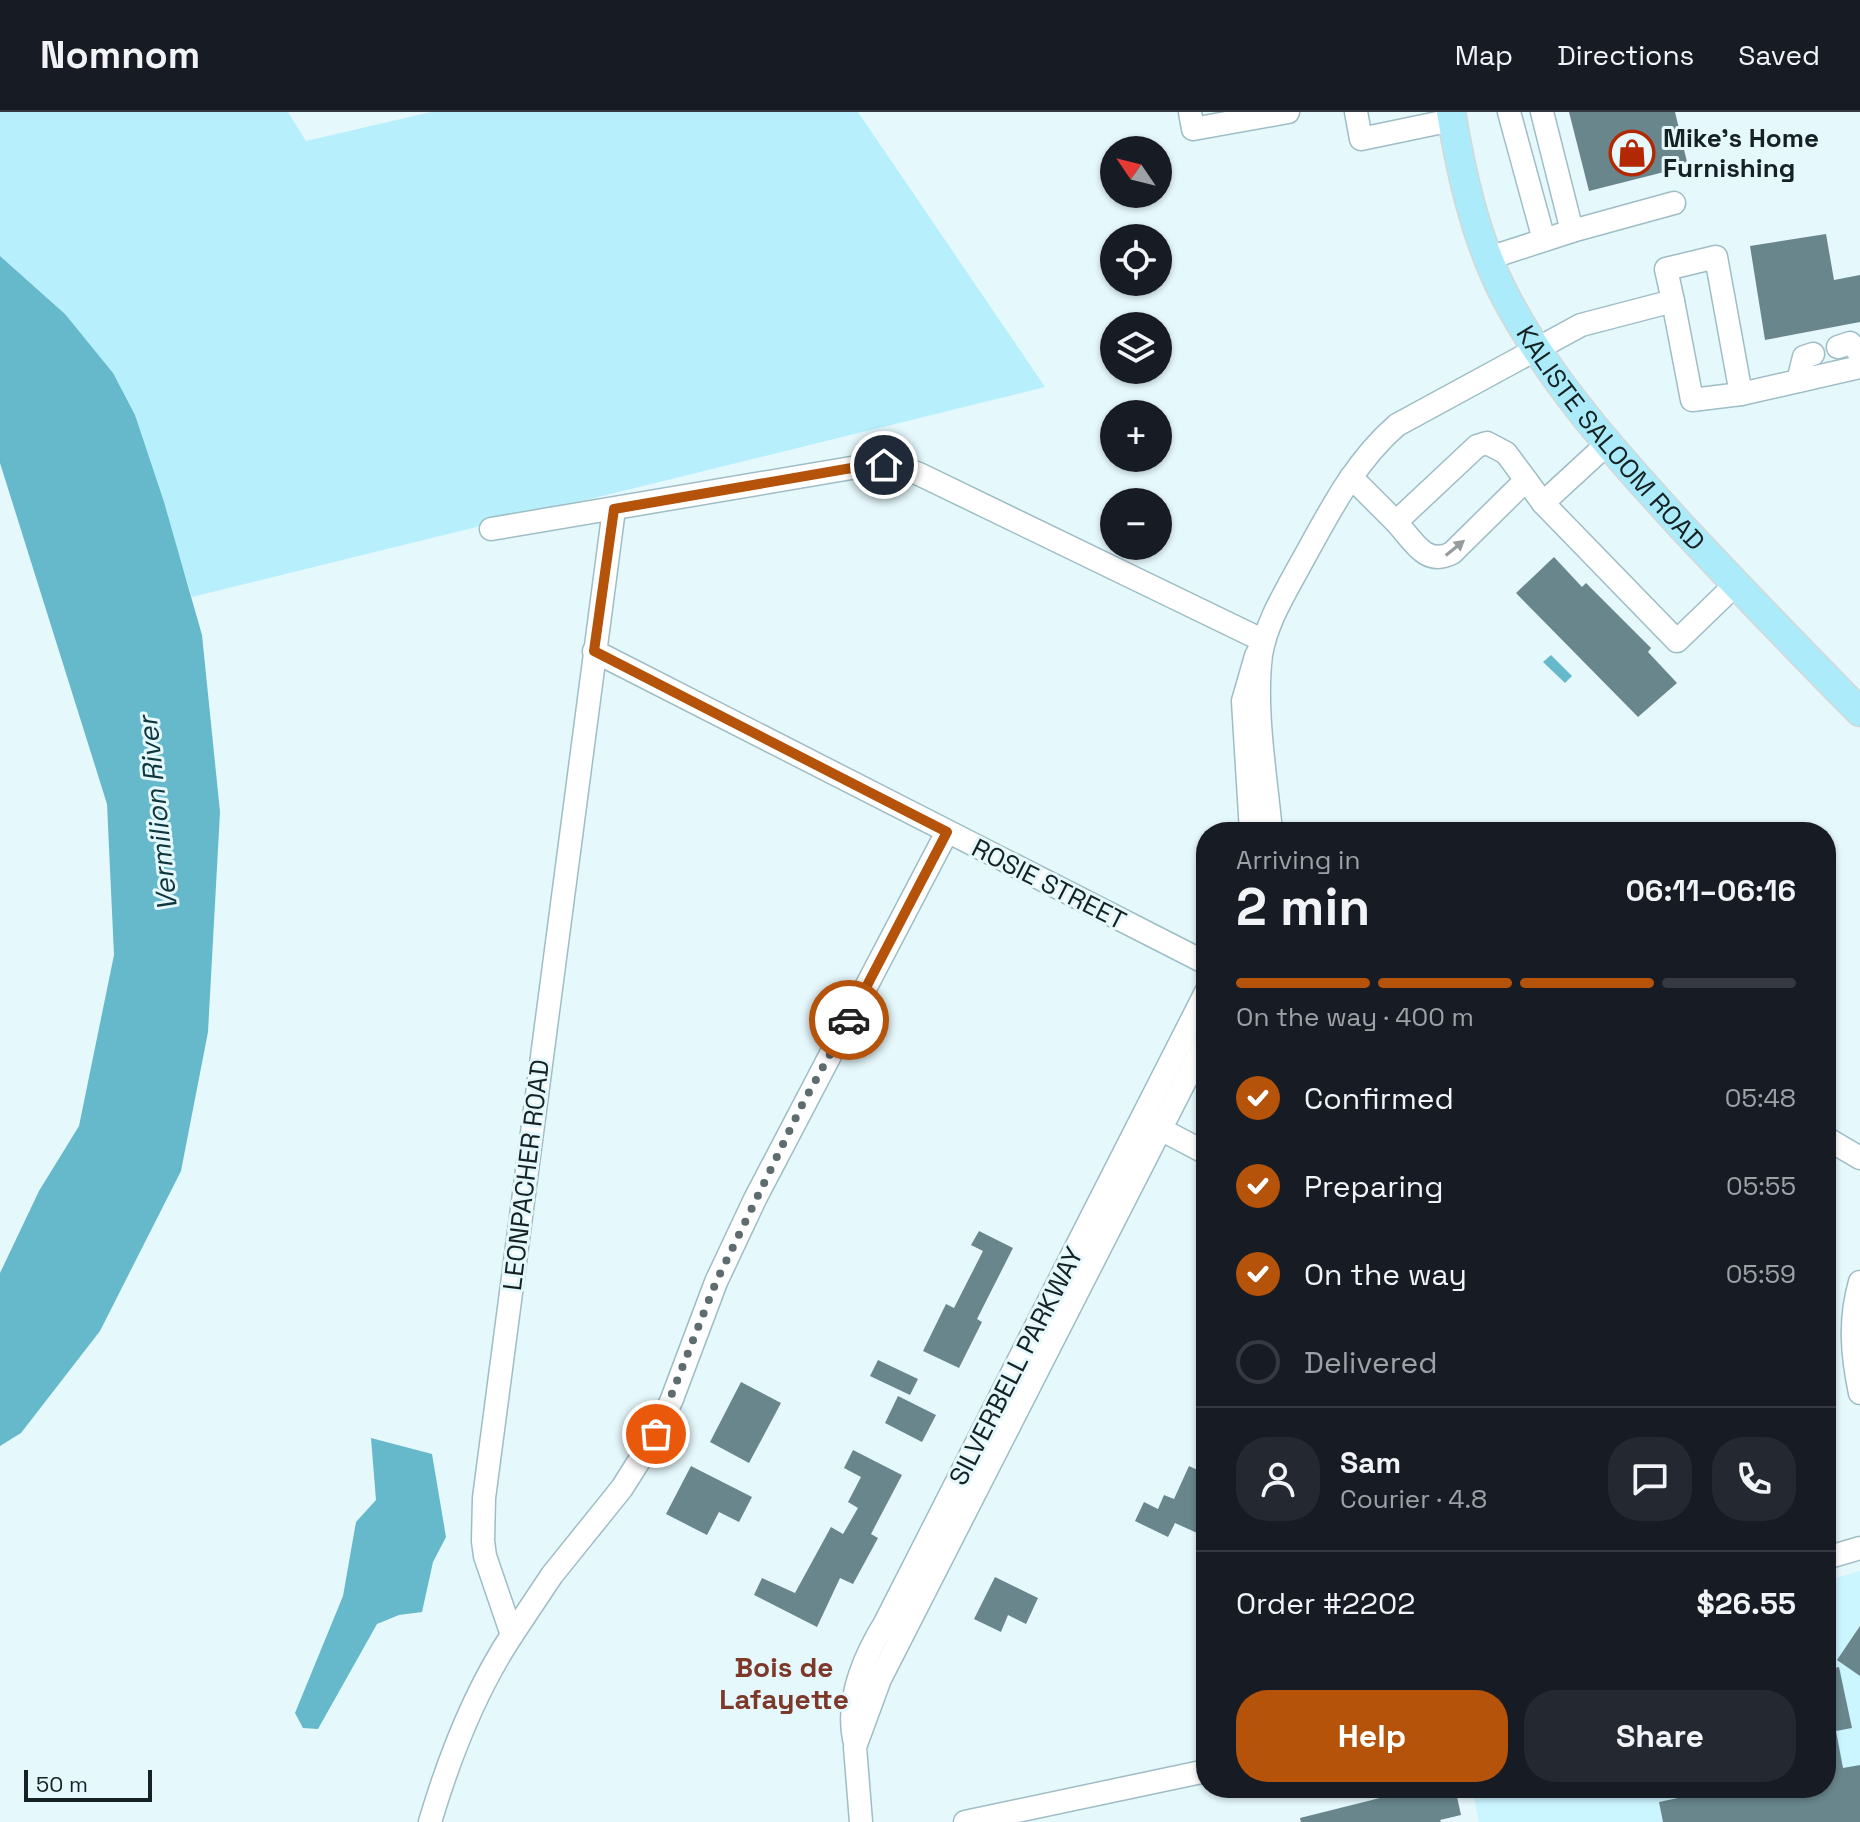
<!DOCTYPE html>
<html lang="en">
<head>
<meta charset="utf-8">
<style>
  :root { --surface:#171b24; --page:#242831; --text:#f1f3f6; --muted:#9ea1a6; --line:#363941; --accent:#b45309 }
  body { margin:0; font-family:"Space Grotesk",sans-serif; background:var(--page); color:var(--text); height:100vh; display:flex; flex-direction:column; font-size:30px; white-space:nowrap }
  * { box-sizing:border-box; margin:0 }
  p { font-size:26px; color:var(--muted) }
  .icon { flex:none; width:44px; height:44px; fill:none; stroke:currentColor; stroke-width:2; stroke-linecap:round; stroke-linejoin:round }
  .map { position:relative; flex:1; overflow:hidden }
  .panel { position:absolute; left:1196px; top:710px; width:640px; height:976px; display:flex; flex-direction:column; background:var(--surface); border-radius:32px; box-shadow:0 2px 6px #0004 }
  .panel>* { flex:none }
  .needle { width:52px; rotate:305deg }
  .tools { position:absolute; left:1100px; top:24px; display:grid; gap:16px }
  .tools a { display:grid; place-items:center; width:72px; height:72px; border-radius:50%; background:var(--surface); box-shadow:0 2px 6px #0004; font-size:40px }
  .scale { position:absolute; left:24px; bottom:20px; width:128px; box-sizing:border-box; padding-left:8px; border:4px solid #152123; border-top:0; font-size:22px; line-height:28px; white-space:nowrap; color:#152123; -webkit-text-stroke:6px #e5f8fc; paint-order:stroke }
  .pin { position:absolute; display:grid; place-items:center; width:68px; height:68px; color:#fff; margin:-34px; border:4px solid #fff; border-radius:50%; box-shadow:0 2px 8px #0007 }
  .courier { position:absolute; display:grid; place-items:center; width:80px; height:80px; margin:-40px; border:6px solid #b45309; border-radius:50%; background:#fff; color:#222; box-shadow:0 2px 10px #0007 }
  .head em { font-style:normal; font-weight:600 }
  .head div { display:flex; flex-direction:column-reverse }
  .head { display:flex; align-items:center; justify-content:space-between; height:136px; padding:0 40px }
  h1 { font-size:52px; font-weight:600; line-height:60px }
  .bar { display:grid; grid-template-columns:repeat(4,1fr); gap:12px 8px; align-content:center; height:96px; padding:0 40px }
  .bar i { height:10px; border-radius:6px; background:var(--line) }
  .bar .active { background:var(--accent) }
  .bar p { grid-column:span 4 }
  .line { display:flex; align-items:center; gap:20px; padding:0 40px; border-top:2px solid var(--line) }
  .line div { flex:1 }
  .round { display:grid; place-items:center; flex:none; width:84px; height:84px; border-radius:32px; background:var(--page) }
  ol { padding:0 40px; list-style:none }
  li { display:flex; align-items:center; gap:24px; height:88px }
  li p { margin-inline-start:auto }
  li .icon { padding:8px; border-radius:50%; background:var(--accent); color:#fff; stroke-width:4 }
  li:last-child { color:var(--muted) }
  li i { width:44px; height:44px; border:4px solid var(--line); border-radius:50% }
  .action { display:flex; gap:16px; margin-top:auto; padding:16px 40px }
  .action a { flex:1; height:92px; border-radius:32px; background:var(--accent); color:#fff; font-size:32px; font-weight:600; line-height:92px; text-align:center }
  .action a+a { background:var(--page); color:var(--text) }
  header { display:flex; align-items:center; gap:48px; box-sizing:border-box; height:112px; padding:0 40px; background:var(--surface); border-bottom:2px solid var(--line) }
  header strong { font-size:38px }
  nav { display:flex; gap:44px; margin-inline-start:auto; font-size:28px }
  .map>svg:first-child { display:block }
</style>
</head>
<body>
<header>
<strong>Nomnom</strong>
<nav><a>Map</a><a>Directions</a><a>Saved</a></nav>
</header>
<div class="map">
<svg width="1860" height="1710" viewBox="0 0 1860 1710">
  <rect width="100%" height="100%" fill="#e5f8fc"/>
  <path fill="#cbf5ff" d="M1860 1459V1710H1479L1472 1676H1826V1469Z"/>
  <path fill="#b8effc" d="M0 0H288L306 29 431 0H858L1045 275 192 485 135 303 65 202 0 144Z"/>
  <g fill="#66b9cb">
    <path d="M0 144 65 202 113 261 135 303 164 390 202 523 220 700 208 920 181 1059 100 1219 21 1321 0 1334V1161L39 1079 79 1014 114 843 107 692 0 351Z"/>
    <path d="M1551 543 1572 564 1565 571 1543 550Z"/>
    <path d="M371 1326 432 1342 446 1425 433 1450 422 1500 399 1503 377 1512 318 1617 303 1616 295 1601 343 1484 356 1410 376 1388Z"/>
  </g>
  <g fill="#69868d">
    <path d="M1569 0H1675L1688 54 1589 79Z"/>
    <path d="M1826 122 1834 168 1860 163V210L1765 228 1750 134Z"/>
    <path d="M1554 445 1582 475 1586 471 1651 536 1648 540 1677 571 1638 605 1516 481Z"/>
    <path d="M979 1119 1013 1136 977 1207 982 1210 959 1256 923 1239 946 1192 954 1196 983 1139 971 1133Z"/>
    <path d="M878 1248 918 1267 910 1283 870 1264Z"/>
    <path d="M741 1270 781 1291 749 1351 710 1330Z"/>
    <path d="M898 1284 936 1303 922 1330 885 1311Z"/>
    <path d="M853 1338 902 1363 871 1422 878 1426 853 1472 840 1466 817 1515 754 1483 762 1466 795 1481 831 1415 843 1422 858 1396 848 1390 861 1365 844 1356Z"/>
    <path d="M691 1354 752 1385 739 1410 719 1400 707 1423 666 1402Z"/>
    <path d="M1189 1354 1206 1362V1425L1175 1411 1168 1425 1135 1409 1144 1390 1158 1397 1164 1383 1174 1387Z"/>
    <path d="M995 1465 1038 1486 1026 1512 1008 1503 1001 1520 974 1507Z"/>
    <path d="M1860 1514V1564L1837 1548Z"/>
    <path d="M1839 1555 1852 1616 1836 1619 1843 1656 1860 1653V1710H1663L1659 1690 1725 1676H1826V1558Z"/>
    <path d="M1420 1676H1455L1461 1703 1440 1708 1441 1710H1301L1300 1706Z"/>
  </g>
  <g fill="none" stroke-linecap="round" stroke-linejoin="round">
    <g stroke="#9ebdc5" stroke-width="25">
      <g id="minor">
        <path d="M1190 0 1193 17 1288 0"/>
        <path d="M1356 0 1361 27 1452 8"/>
        <path d="M1509 0 1544 128"/>
        <path d="M1572 119 1674 91"/>
        <path d="M1489 146 1572 119 1542 0"/>
        <path d="M1673 189 1692 288 1741 282"/>
        <path d="M1838 235 1850 231 1860 241"/>
        <path d="M1798 269 1804 245 1813 242"/>
        <path d="M1607 332 1543 391 1677 529 1736 472"/>
        <path d="M1351 365 1396 410 1477 334 1487 331 1506 341 1543 391"/>
        <path d="M1396 410C1413 428 1425 455 1452 441L1526 368"/>
        <path d="M491 417 869 353 899 355 919 362 1264 529 1256 544 1243 589 1251 720"/>
        <path d="M594 539 1206 851"/>
        <path d="M1271 720C1266 664 1254 598 1261 543 1266 511 1285 481 1300 453 1328 403 1353 351 1397 313L1581 213 1673 189 1666 157 1716 145 1741 282 1860 255"/>
        <path d="M1147 1010 1206 1041"/>
        <path d="M1826 1026 1860 1046"/>
        <path d="M1860 1170C1849 1208 1852 1243 1860 1281"/>
        <path d="M1826 1446 1860 1436"/>
        <path d="M512 1523 552 1463 622 1376 656 1322 672 1287 716 1170 755 1087 947 720"/>
        <path d="M854 1627C846 1586 864 1545 885 1511L1206 880"/>
        <path d="M430 1710C449 1646 475 1579 512 1523L485 1444 483 1429 484 1386 614 397"/>
        <path d="M861 1710 855 1635 880 1567 1206 928"/>
        <path d="M965 1710 1206 1659"/>
      </g>
    </g>
    <g stroke="#d5d7d7" stroke-width="31">
      <g id="major">
        <path id="s1" d="M1451 0C1461 61 1475 124 1503 180 1549 269 1616 343 1683 416 1741 478 1800 539 1860 600"/>
      </g>
    </g>
    <use href="#minor" stroke="#fff" stroke-width="22"/>
    <use href="#major" stroke="#acecfa" stroke-width="28"/>
  </g>
  <defs><path id="oneway-solid" d="M-6-.8H1V-3.2L6.5 0L1 3.2V.8H-6Z" transform="scale(2)"/></defs>
  <use fill="#969b9c" href="#oneway-solid" transform="translate(1455 436) rotate(-39)"/>
  <g fill="none" stroke-linecap="round" stroke-linejoin="round">
    <path stroke="#5e6c6f" stroke-width="8" stroke-dasharray="0 14.4" d="M656 1322 716 1170 802 993 849 908"/>
    <path stroke="#b45309" stroke-width="10" d="M849 908 947 720 594 539 614 397 869 353H884"/>
  </g>
  <defs>
    <g id="shop-ring" transform="scale(2.3)"><circle r="9.5" fill="#e5f8fc" stroke="#b32802" stroke-width="1.5"/><path d="M-5-2.5h2.3a2.7 3.5 0 0 1 5.4 0H5L5.5 6h-11ZM-1.5-2.5h3a1.5 2.3 0 0 0-3 0Z" fill="#b32802"/></g>
  </defs>
  <g fill-rule="evenodd">
    <use href="#shop-ring" x="1632" y="41"/>
  </g>
  <g text-anchor="middle" dominant-baseline="central" stroke-width="6" stroke-linejoin="round" paint-order="stroke">
    <g font-size="26" font-weight="bold" fill="#152123" stroke="#e5f8fc" text-anchor="start">
      <text x="1663" y="26">Mike's Home<tspan x="1663" dy="30">Furnishing</tspan></text>
    </g>
    <g font-size="26" fill="#152123" stroke="#e5f8fc">
      <text stroke="none"><textPath href="#s1" startOffset="370">KALISTE SALOOM ROAD</textPath></text>
      <text transform="translate(1049 772) rotate(27)">ROSIE STREET</text>
      <text transform="translate(526 1063) rotate(-83)">LEONPACHER ROAD</text>
      <text transform="translate(1016 1254) rotate(-63)">SILVERBELL PARKWAY</text>
    </g>
    <g font-size="28" font-style="italic" fill="#0d363e" stroke="#e5f8fc">
      <text transform="translate(157 702) rotate(-96)">Vermilion River</text>
    </g>
    <g font-size="28" font-weight="bold" fill="#7d3829" stroke="#e5f8fc">
      <text x="784" y="1555">Bois de<tspan x="784" dy="32">Lafayette</tspan></text>
    </g>
  </g>
</svg>
<div class="tools">
<a><svg class="needle" viewBox="-14 -14 28 28"><path d="M0-13l5 13h-10z" fill="#e53935"/><path d="M0 13l5-13h-10z" fill="#9ea1a6"/></svg></a>
<a><svg class="icon" aria-label="locate" viewBox="0 0 24 24"><circle cx="12" cy="12" r="6"/><path d="M12 2v4M12 18v4M2 12h4M18 12h4"/></svg></a>
<a><svg class="icon" aria-label="layers" viewBox="0 0 24 24"><path d="M12 4l9 5-9 5-9-5zM3 14l9 5 9-5"/></svg></a>
<a>+</a>
<a>−</a>
</div>
<div class="scale">50 m</div>
<div class="pin" style="left:656px;top:1322px;background:#ea580c"><svg class="icon" aria-label="bag" viewBox="0 0 24 24"><path d="M5 8h14l-1 12H6zM9 8a3 3 0 0 1 6 0"/></svg></div>
<div class="pin" style="left:884px;top:353px;background:#1f2937"><svg class="icon" aria-label="home" viewBox="0 0 24 24"><path d="M3 11l9-7 9 7M6 9v11h12V9"/></svg></div>
<div class="courier" style="left:849px;top:908px"><svg class="icon" aria-label="car" viewBox="0 0 24 24"><path d="M5 17H2v-5l4-1 3-4h7l3 4 3 1v5h-3M9 17h6M6 11h13"/><circle cx="7" cy="17" r="2"/><circle cx="17" cy="17" r="2"/></svg></div>
<section class="panel">
<div class="head"><div><h1>2 min</h1><p>Arriving in</p></div><em>06:11–06:16</em></div>
<div class="bar"><i class="active"></i><i class="active"></i><i class="active"></i><i></i><p>On the way · 400 m</p></div>
<ol>
<li><svg class="icon" aria-label="check" viewBox="0 0 24 24"><path d="M5 12l5 5 9-10"/></svg>Confirmed<p>05:48</p></li>
<li><svg class="icon" aria-label="check" viewBox="0 0 24 24"><path d="M5 12l5 5 9-10"/></svg>Preparing<p>05:55</p></li>
<li><svg class="icon" aria-label="check" viewBox="0 0 24 24"><path d="M5 12l5 5 9-10"/></svg>On the way<p>05:59</p></li>
<li><i></i>Delivered</li>
</ol>
<div class="line" style="height:144px"><a class="round"><svg class="icon" aria-label="person" viewBox="0 0 24 24"><circle cx="12" cy="8" r="4"/><path d="M4 21q1-7 8-7t8 7"/></svg></a><div><b>Sam</b><p>Courier · 4.8</p></div><a class="round"><svg class="icon" aria-label="chat" viewBox="0 0 24 24"><path d="M4 5h16v11H9l-5 4z"/></svg></a><a class="round"><svg class="icon" aria-label="phone" viewBox="0 0 24 24"><path d="M5 4h4l2 5-3 2q2 4 5 5l2-3 5 2v4C11 20 4 13 5 4z"/></svg></a></div>
<div class="line" style="height:104px"><div>Order #2202</div><b>$26.55</b></div>
<div class="action"><a>Help</a><a>Share</a></div>
</section>
</div>
</body>
</html>
